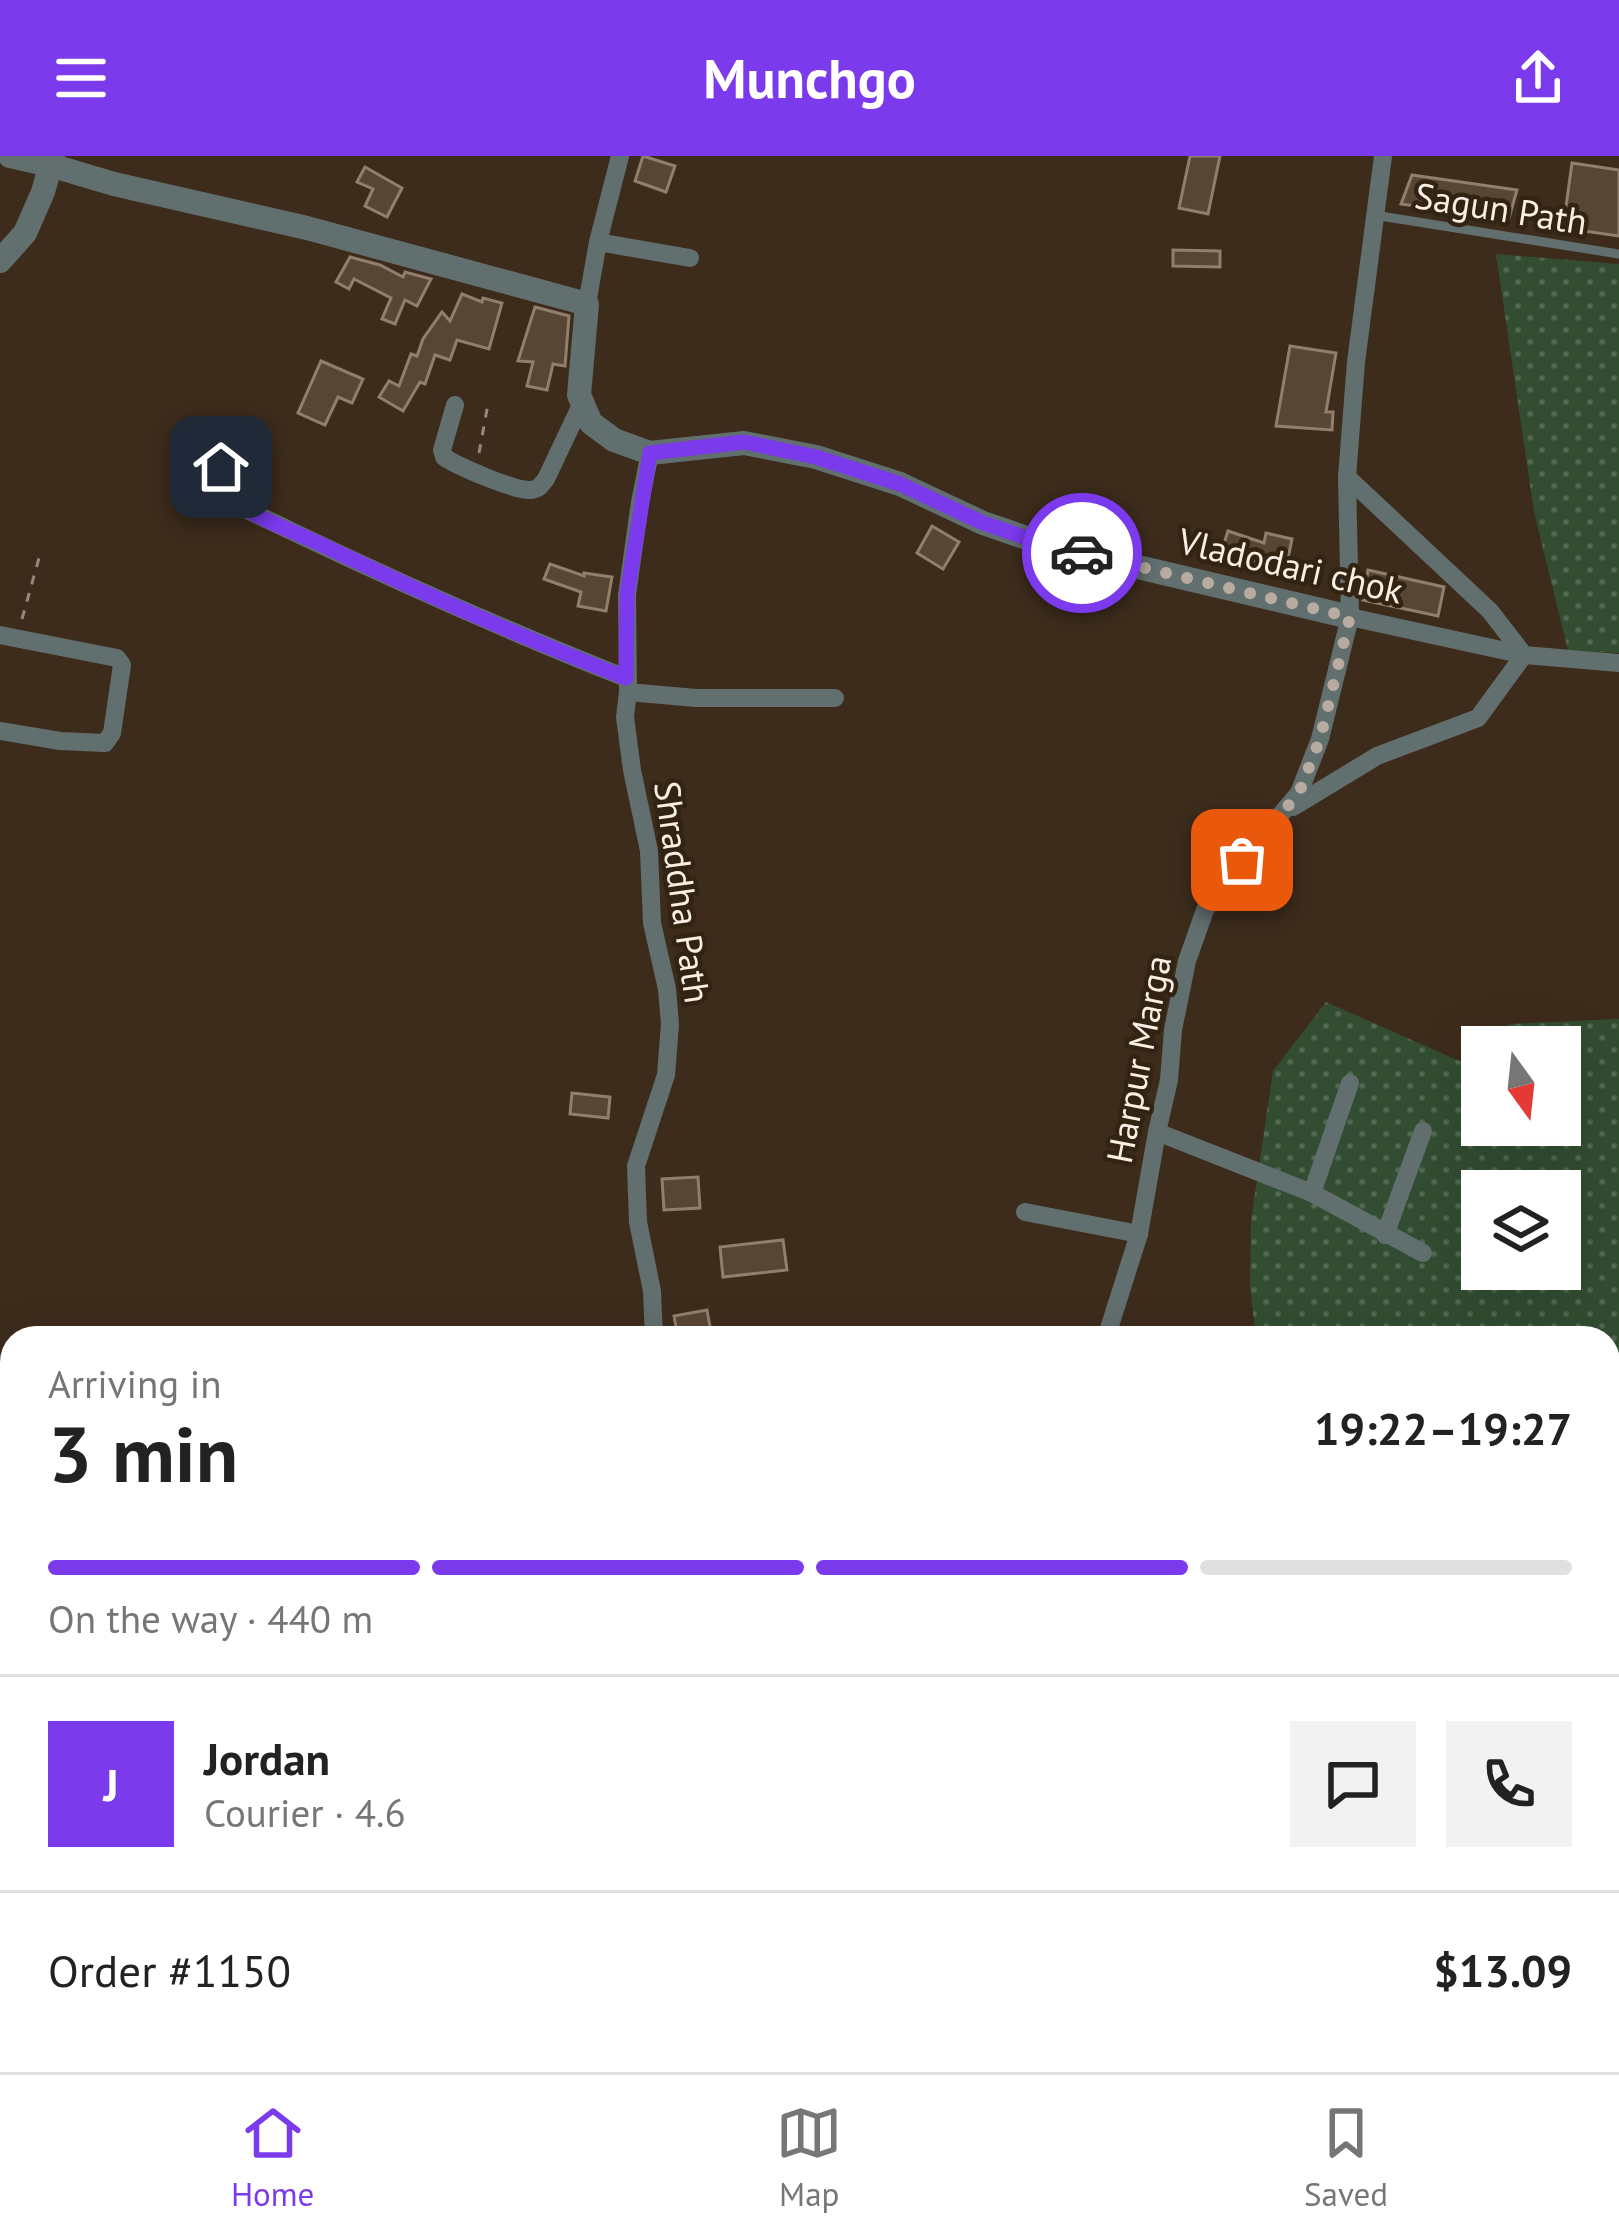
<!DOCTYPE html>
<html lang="en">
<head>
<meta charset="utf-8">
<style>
  :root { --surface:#fff; --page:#f2f2f2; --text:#222; --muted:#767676; --line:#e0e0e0; --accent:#7c3aed }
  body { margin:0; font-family:"PT Sans",sans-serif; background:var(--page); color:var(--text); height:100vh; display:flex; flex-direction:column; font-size:45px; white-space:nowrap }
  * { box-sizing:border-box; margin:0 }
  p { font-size:39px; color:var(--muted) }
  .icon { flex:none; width:66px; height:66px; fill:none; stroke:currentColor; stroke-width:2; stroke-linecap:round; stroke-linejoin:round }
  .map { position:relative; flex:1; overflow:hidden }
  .panel { position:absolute; left:0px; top:1170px; width:1620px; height:747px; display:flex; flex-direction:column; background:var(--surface); border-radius:36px 36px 0 0; box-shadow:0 12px 48px #0002 }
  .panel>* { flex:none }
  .needle { width:78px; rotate:165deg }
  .tools { position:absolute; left:1461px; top:870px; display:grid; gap:24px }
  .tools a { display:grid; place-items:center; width:120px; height:120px; border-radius:0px; background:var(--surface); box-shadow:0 12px 48px #0002; font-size:60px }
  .pin { position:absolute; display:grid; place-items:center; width:102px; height:102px; color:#fff; margin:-51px; border-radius:24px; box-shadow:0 6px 18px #0006 }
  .courier { position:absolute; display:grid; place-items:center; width:120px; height:120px; margin:-60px; border:9px solid #7c3aed; border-radius:50%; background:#fff; color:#222; box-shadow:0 3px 15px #0007 }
  .overview em { font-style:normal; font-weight:700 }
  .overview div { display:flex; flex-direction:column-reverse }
  .overview { display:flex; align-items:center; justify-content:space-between; height:204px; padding:0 48px }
  h1 { font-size:78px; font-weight:700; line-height:90px }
  .bar { display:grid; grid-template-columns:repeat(4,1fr); gap:18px 12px; align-content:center; height:144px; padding:0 48px }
  .bar i { height:15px; border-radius:9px; background:var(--line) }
  .bar .current { background:var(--accent) }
  .bar p { grid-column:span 4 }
  .line { display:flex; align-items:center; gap:30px; padding:0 48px; border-top:3px solid var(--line) }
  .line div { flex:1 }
  .round { display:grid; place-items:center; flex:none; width:126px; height:126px; border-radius:0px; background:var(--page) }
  header { display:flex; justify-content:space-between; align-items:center; height:156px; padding:0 48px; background:var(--accent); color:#fff; font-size:54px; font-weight:700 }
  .menu { display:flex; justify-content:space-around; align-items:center; height:168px; border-top:3px solid var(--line); background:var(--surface); font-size:33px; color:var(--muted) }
  .menu a { display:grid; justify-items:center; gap:6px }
  .menu .current { color:var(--accent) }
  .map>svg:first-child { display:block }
</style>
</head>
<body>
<header><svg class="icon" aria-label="menu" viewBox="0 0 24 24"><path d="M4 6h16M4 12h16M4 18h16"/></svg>Munchgo<svg class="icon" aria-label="share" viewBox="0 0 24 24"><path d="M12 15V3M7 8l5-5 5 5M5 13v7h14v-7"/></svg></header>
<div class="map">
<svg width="1619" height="1916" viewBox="0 0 1619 1916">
  <defs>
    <pattern id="grass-dots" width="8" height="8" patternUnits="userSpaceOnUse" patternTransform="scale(3)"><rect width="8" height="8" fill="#324d31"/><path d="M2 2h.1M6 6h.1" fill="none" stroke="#51674f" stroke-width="1.8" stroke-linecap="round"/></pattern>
  </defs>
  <rect width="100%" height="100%" fill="#3d2c1c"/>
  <g fill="url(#grass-dots)" fill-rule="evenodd">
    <path d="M1496 98 1619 108V497L1568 494 1534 356Z"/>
    <path d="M1326 846 1482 915V969H1560V891H1496L1509 868 1619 863V1323L1608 1322V1182H1256L1250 1131 1251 1065 1273 915ZM1482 1035H1560V1113H1482Z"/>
    <path d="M1619 1564V1761L1608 1763V1582Z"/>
  </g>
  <g fill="#584635" stroke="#917e6c" stroke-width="3">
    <path d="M643 0 675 10 666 36 635 25Z"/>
    <path d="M1190 0H1220L1208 58 1179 52Z"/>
    <path d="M1572 7 1619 14V80L1563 72Z"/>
    <path d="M365 11 402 32 387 61 365 50 373 33 357 26Z"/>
    <path d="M1412 19 1517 34 1509 62 1401 48Z"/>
    <path d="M1173 94 1220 95V111L1173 110Z"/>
    <path d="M350 101 380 109 403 121 405 116 431 123 417 150 405 144 395 168 382 163 391 142 354 123 349 133 336 126Z"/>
    <path d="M462 138 482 146 483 142 502 147 489 193 457 184 450 204 435 199 425 228 420 226 403 255 379 241 389 225 399 230 411 198 417 200 423 183 442 156 450 165Z"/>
    <path d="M535 151 569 160 565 210 553 208 547 234 527 230 533 206 518 205Z"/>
    <path d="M1290 190 1336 197 1326 256H1333L1332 274 1276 270Z"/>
    <path d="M321 205 363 223 352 247 338 241 325 269 298 257Z"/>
    <path d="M932 370 959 386 943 413 917 397Z"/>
    <path d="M1228 375 1264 387 1266 377 1292 383 1286 412 1242 403 1241 407 1220 400Z"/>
    <path d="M550 408 584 420V417L612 421 606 455 578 450 581 436 544 423Z"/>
    <path d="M1368 414 1444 431 1438 460 1363 444Z"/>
    <path d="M572 937 610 941 608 962 570 958Z"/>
    <path d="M698 1021 700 1052 664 1054 662 1023Z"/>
    <path d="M783 1084 787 1114 723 1121 720 1091Z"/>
    <path d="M707 1154 712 1182H678L674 1160Z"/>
  </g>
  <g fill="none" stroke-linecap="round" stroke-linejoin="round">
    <g stroke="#96887b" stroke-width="3" stroke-dasharray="9 9" stroke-linecap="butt">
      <path d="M479 297 488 248"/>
      <path d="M22 463 39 402"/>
    </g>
    <path stroke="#626f6f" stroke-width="9" d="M1374 59 1619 98"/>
    <g stroke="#626f6f" stroke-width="18">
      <path d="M598 86 690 102"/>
      <path d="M587 148 598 86 620 0"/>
      <path d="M455 249 442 294 444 301C457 310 515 335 530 334 540 333 540 330 546 323L581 249"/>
      <path d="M256 276C245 288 207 315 218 333 227 348 273 365 289 374 400 427 512 477 626 522"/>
      <path d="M650 297 640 346 627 439 628 536 625 561 632 614 649 695 652 767 667 833 670 868 666 919 636 1010 638 1066 652 1135 654 1182"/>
      <path d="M1350 461 1524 499 1619 507"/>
      <path d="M0 479 117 502 122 509 112 577 105 587 60 585 0 575"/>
      <path d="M628 536 696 542H835"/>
      <path d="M1293 651 1377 600 1478 562 1524 499 1490 455 1347 321"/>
      <path d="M1157 976 1312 1037 1423 1097"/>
      <path d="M1312 1037 1350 927"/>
      <path d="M1025 1056 1139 1078"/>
      <path d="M1385 1079 1423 975"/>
      <path d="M1106 1182 1139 1078 1157 976 1169 924 1173 874 1187 805 1205 754 1225 724 1299 637 1320 583 1350 461 1347 321 1356 206 1383 0"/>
      <path d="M1608 1329 1619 1330"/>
      <path d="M6 1453H12"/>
      <path d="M1608 1561 1619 1543"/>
      <path d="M1117 1916 1120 1905"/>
    </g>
    <g stroke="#626f6f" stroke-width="24">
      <path d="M10 0 50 9 114 28 307 72 587 148 579 239 591 267 614 284 650 297 744 287 816 301 900 328 983 367 1053 391 1350 461"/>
      <path d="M0 105 25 77 43 36 53 0"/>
    </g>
    <g stroke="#92aead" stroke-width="30">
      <path d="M1608 1773 1619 1771"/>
      <path d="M697 1916 742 1905"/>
    </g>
  </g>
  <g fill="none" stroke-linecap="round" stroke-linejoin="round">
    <path stroke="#b8ab9f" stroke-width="12" stroke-dasharray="0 21.6" d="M1082 397 1350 461 1320 583 1299 637 1242 704"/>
    <path stroke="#7c3aed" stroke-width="15" d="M221 311 216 320 218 333C242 357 291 374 322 389 422 437 523 482 626 522L627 439 650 297 744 286 816 301 900 328 983 367 1053 391 1082 397"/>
  </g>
  <g text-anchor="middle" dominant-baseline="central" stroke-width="9" stroke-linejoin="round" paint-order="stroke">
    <g font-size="36" fill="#faefe5" stroke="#322312">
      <text transform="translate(1501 52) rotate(9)">Sagun Path</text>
      <text transform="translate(1291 409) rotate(13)">Vladodari chok</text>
      <text transform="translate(683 736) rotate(82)">Shraddha Path</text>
      <text transform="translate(1138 903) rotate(-79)">Harpur Marga</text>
    </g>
  </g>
</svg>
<div class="tools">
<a><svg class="needle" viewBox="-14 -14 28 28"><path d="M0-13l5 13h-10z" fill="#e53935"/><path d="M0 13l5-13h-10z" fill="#767676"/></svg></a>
<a><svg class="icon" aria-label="layers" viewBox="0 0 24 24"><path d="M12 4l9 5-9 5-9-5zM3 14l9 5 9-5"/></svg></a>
</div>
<div class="pin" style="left:1242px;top:704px;background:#ea580c"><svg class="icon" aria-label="bag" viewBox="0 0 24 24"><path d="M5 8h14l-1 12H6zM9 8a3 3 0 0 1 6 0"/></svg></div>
<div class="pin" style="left:221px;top:311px;background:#1f2937"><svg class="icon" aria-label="home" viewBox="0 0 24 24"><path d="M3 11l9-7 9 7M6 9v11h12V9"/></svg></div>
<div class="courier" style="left:1082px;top:397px"><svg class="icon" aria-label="car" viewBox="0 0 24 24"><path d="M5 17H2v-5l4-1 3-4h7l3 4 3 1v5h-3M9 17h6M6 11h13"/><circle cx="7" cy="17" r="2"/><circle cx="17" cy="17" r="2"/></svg></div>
<section class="panel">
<div class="overview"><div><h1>3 min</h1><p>Arriving in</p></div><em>19:22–19:27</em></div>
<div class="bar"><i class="current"></i><i class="current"></i><i class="current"></i><i></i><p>On the way · 440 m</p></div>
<div class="line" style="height:216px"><b class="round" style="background:var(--accent);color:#fff">J</b><div><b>Jordan</b><p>Courier · 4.6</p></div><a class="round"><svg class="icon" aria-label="chat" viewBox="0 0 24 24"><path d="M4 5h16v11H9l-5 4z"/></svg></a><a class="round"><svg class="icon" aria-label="phone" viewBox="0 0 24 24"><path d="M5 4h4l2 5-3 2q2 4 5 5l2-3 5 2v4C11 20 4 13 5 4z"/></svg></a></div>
<div class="line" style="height:156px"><div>Order #1150</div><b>$13.09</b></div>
</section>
</div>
<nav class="menu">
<a class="current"><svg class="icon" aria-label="home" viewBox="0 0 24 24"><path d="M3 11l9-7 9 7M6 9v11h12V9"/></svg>Home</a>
<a><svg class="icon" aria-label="map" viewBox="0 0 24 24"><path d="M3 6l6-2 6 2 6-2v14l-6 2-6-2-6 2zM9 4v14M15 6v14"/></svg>Map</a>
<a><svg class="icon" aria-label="saved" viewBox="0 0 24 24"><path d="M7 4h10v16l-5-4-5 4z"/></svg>Saved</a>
</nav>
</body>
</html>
